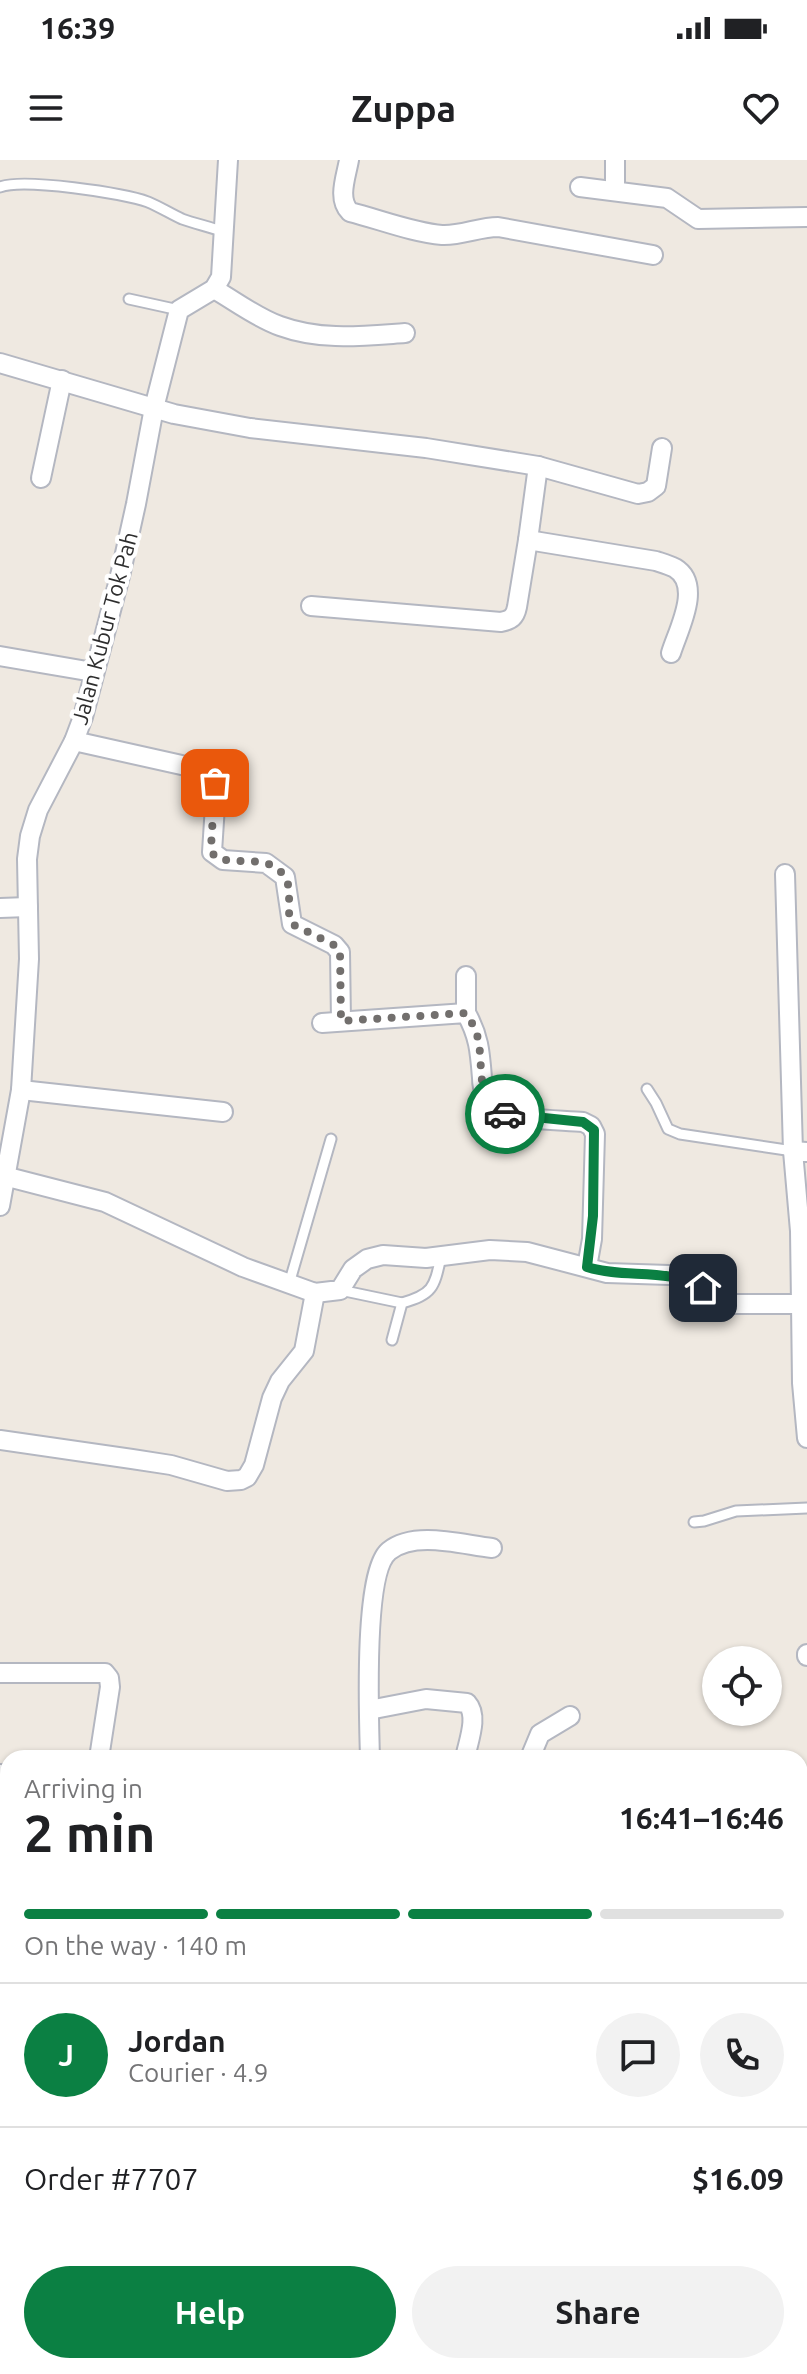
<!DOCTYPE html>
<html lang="en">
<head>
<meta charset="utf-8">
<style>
  :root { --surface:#fff; --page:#f2f2f2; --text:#202124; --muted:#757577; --line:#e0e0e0; --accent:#0b8043 }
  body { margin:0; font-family:Ubuntu,sans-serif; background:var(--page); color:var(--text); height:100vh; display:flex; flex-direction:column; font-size:30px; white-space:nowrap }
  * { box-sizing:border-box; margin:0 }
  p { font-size:26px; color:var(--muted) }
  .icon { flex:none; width:44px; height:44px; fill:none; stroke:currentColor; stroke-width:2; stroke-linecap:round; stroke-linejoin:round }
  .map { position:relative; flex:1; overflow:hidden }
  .details { position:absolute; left:0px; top:1590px; width:808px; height:624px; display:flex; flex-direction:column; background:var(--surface); border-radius:24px 24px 0 0; box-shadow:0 2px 6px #0004 }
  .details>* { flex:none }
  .buttons { position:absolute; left:702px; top:1486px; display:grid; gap:16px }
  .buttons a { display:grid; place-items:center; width:80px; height:80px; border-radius:50%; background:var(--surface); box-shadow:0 2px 6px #0004; font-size:40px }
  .pin { position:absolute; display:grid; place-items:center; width:68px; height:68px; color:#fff; margin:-34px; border-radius:16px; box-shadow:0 4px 12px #0006 }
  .courier { position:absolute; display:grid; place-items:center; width:80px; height:80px; margin:-40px; border:6px solid #0b8043; border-radius:50%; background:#fff; color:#222; box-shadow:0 2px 10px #0007 }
  .overview em { font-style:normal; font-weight:700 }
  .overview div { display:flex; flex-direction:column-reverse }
  .overview { display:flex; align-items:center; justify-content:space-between; height:136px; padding:0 24px }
  h1 { font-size:52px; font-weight:700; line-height:60px }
  .bar { display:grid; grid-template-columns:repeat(4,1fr); gap:12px 8px; align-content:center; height:96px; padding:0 24px }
  .bar i { height:10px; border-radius:6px; background:var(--line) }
  .bar .on { background:var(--accent) }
  .bar p { grid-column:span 4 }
  .line { display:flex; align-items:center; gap:20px; padding:0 24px; border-top:2px solid var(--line) }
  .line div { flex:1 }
  .round { display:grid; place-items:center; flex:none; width:84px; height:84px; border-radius:42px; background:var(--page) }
  .primary-button { display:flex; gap:16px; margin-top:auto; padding:16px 24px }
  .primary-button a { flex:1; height:92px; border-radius:48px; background:var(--accent); color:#fff; font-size:32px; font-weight:700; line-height:92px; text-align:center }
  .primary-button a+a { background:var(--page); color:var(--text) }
  .status { display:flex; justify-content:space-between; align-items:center; height:56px; padding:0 40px; background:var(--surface); direction:ltr }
  .status svg { height:22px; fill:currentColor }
  header { display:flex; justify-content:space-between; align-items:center; height:104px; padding:0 24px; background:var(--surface); font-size:36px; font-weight:700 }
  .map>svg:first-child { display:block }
</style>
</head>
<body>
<div class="status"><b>16:39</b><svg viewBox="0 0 49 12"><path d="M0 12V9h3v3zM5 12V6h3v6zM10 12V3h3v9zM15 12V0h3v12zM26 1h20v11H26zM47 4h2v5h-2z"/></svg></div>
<header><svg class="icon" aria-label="menu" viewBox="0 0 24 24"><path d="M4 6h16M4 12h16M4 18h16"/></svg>Zuppa<svg class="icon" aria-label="heart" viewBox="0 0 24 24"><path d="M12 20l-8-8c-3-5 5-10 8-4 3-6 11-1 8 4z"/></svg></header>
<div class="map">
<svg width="807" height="2214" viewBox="0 0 807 2214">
  <rect width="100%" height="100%" fill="#efe9e1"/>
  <path fill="#f0e6d1" d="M0 1623 8 1626V1848L0 1878Z"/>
  <path fill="#c9ec9a" d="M0 1790H8V1833L0 1858Z"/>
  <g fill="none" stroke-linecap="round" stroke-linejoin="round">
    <g stroke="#b4b7c1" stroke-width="13">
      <g id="lane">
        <path d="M0 27C23 18 124 33 148 42 160 47 171 54 182 59 196 64 211 67 224 72"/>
        <path d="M129 139 179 150"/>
        <path d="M647 929 656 943 668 969 680 974 793 991"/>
        <path d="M289 1124 331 979"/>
        <path d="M340 1130 402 1143"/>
        <path d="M392 1180 402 1143C433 1134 434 1128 441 1097"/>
        <path d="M694 1362 704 1361 736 1351 807 1348"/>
        <path d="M0 1728H8"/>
        <path d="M0 2120 7 2103"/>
      </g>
    </g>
    <g stroke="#b4b7c1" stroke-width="22">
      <g id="street">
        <path d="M349 0C346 17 337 39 350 52 378 59 414 73 442 75 461 76 479 67 498 67L653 95"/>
        <path d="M580 27 667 38 698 59 807 57"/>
        <path d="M615 29V0"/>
        <path d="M214 129C235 141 257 158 280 166 321 181 362 176 405 173"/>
        <path d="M0 203 174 254 250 268 426 288 538 306 638 334 648 332 656 326 662 288"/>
        <path d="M538 306 528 380 656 401C662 403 669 405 675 408 703 425 678 470 671 493"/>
        <path d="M41 318 62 220"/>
        <path d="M311 446 501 462C511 460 515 457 517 447L528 380"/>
        <path d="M0 496 93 512"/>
        <path d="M74 581 195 608 212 617 216 630 212 692 223 700 266 703 285 717 292 764 334 785 340 792 341 861"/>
        <path d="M785 714 793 991"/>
        <path d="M0 748 28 747"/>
        <path d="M466 853V816"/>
        <path d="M322 863 466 853C479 876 480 892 482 918 482 929 487 945 497 951 511 960 564 960 583 962L591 966 595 974 592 1079 587 1107"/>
        <path d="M21 930 223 952"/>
        <path d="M0 1015 105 1042 243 1107 315 1133 340 1130 353 1109 367 1099 383 1095 426 1098 490 1090 527 1092 607 1113 669 1115 686 1118 721 1141 733 1144H801L800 1071 793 991 807 992"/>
        <path d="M0 1046 21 930 29 799 27 699 30 676 38 650 74 581 83 557 120 416 136 344 154 248 179 150 214 129 221 117 228 0"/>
        <path d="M801 1144 802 1223 807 1278"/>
        <path d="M0 1280 132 1299 171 1305 227 1321 241 1320 247 1317 254 1305 272 1238 280 1221 304 1191 315 1133"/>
        <path d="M807 1494V1496"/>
        <path d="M0 1513H105L109 1518 110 1527 99 1598"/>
        <path d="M369 1550 426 1539 467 1543C479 1556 468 1582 465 1598"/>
        <path d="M370 1598C369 1561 363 1412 389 1391 415 1370 463 1385 492 1388"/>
        <path d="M530 1598 540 1574 570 1556"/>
        <path d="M0 1614 8 1616"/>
        <path d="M0 1937 8 1908"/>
        <path d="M0 2098 8 2103"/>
        <path d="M259 2206 279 2214"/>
        <path d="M73 2214 76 2206"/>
      </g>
    </g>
    <g stroke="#b4b7c1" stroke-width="28">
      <g id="secondary">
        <path d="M0 1915H8"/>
        <path d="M800 1961 807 1959"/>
      </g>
    </g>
    <use href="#lane" stroke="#fff" stroke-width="9"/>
    <use href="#street" stroke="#fff" stroke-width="18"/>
    <use href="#secondary" stroke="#fff" stroke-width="24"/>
  </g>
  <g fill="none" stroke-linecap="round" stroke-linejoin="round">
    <path stroke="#726f6d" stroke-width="8" stroke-dasharray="0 14.4" d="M215 623 211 687 214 696C237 708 271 691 286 719 293 733 285 750 292 764L334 785 340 792 341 861 466 853C470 860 475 867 477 875 485 901 473 944 505 954"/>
    <path stroke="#0b8043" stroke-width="10" d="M505 954 583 962 594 970 593 1056 587 1107C626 1119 666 1107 703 1128"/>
  </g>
  <g text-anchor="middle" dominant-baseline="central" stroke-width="8" stroke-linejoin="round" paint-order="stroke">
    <g font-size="22" fill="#2e2e2e" stroke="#fff">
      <text transform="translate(104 468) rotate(-75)">Jalan Kubur Tok Pah</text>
    </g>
  </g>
</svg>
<div class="buttons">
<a><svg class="icon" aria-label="locate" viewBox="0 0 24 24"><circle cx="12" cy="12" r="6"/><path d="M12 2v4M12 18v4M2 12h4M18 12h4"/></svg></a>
</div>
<div class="pin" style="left:215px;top:623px;background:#ea580c"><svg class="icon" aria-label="bag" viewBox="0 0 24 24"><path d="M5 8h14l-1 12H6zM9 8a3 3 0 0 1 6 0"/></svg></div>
<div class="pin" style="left:703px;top:1128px;background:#1f2937"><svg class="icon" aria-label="home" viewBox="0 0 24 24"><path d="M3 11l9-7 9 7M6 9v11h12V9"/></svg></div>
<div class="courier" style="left:505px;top:954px"><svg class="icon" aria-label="car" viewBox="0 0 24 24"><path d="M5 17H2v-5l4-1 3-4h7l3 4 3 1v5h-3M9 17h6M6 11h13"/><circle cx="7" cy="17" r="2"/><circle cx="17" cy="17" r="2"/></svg></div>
<section class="details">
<div class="overview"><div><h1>2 min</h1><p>Arriving in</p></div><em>16:41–16:46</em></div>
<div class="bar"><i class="on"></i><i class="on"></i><i class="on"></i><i></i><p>On the way · 140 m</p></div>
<div class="line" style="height:144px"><b class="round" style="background:var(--accent);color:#fff">J</b><div><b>Jordan</b><p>Courier · 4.9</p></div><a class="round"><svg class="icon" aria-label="chat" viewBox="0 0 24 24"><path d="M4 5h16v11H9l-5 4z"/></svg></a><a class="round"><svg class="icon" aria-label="phone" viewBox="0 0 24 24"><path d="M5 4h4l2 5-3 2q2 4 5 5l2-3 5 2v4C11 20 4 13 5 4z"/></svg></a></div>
<div class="line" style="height:104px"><div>Order #7707</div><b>$16.09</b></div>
<div class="primary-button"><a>Help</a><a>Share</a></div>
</section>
</div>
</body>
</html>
